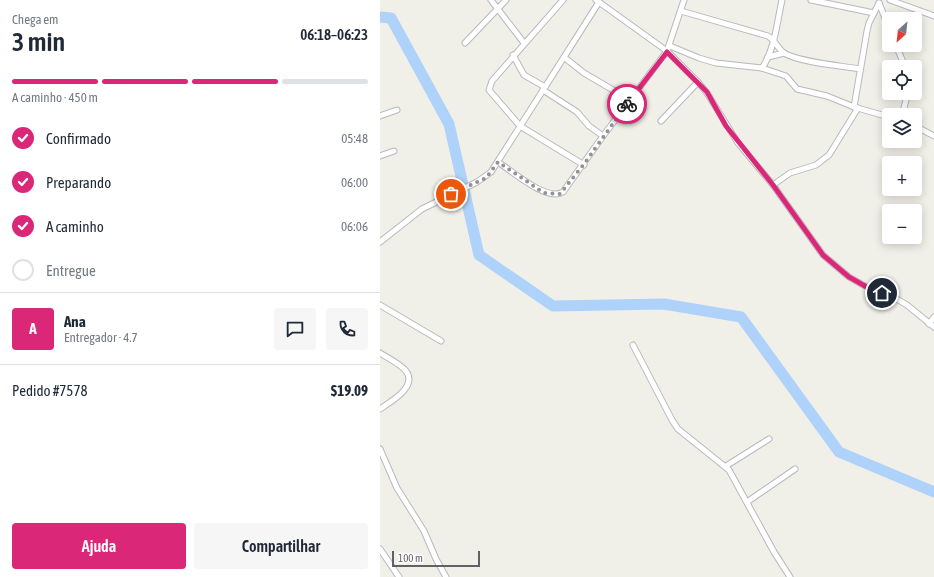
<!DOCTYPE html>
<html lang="pt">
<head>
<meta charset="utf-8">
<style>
  :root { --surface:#fff; --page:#f6f6f7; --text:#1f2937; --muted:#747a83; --line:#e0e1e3; --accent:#db2777 }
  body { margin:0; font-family:"Asap Condensed",sans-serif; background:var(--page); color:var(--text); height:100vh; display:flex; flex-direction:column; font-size:15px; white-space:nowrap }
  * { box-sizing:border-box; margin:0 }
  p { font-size:13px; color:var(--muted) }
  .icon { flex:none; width:22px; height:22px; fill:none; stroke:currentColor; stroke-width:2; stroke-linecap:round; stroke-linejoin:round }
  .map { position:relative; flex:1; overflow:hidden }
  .sheet { display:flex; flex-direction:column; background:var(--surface); width:380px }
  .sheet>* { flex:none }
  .needle { width:26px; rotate:207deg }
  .fabs { position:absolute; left:502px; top:12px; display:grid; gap:8px }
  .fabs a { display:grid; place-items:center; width:40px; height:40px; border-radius:4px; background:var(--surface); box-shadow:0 2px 10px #0003; font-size:20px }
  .scale { position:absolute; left:12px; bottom:10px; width:88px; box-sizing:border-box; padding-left:4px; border:2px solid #5f6267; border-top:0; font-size:11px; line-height:14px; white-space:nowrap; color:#5f6267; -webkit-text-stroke:3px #fff; paint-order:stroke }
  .pin { position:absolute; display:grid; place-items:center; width:34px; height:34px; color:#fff; margin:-17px; border:2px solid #fff; border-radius:50%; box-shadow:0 1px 4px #0007 }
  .courier { position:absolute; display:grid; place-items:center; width:40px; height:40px; margin:-20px; border:3px solid #db2777; border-radius:50%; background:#fff; color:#222; box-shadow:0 1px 5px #0007 }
  .head em { font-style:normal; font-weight:600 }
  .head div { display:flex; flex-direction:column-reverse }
  .head { display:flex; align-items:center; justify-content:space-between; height:68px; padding:0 12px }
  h1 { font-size:26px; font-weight:600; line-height:30px }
  .bar { display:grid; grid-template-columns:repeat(4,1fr); gap:6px 4px; align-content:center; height:48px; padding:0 12px }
  .bar i { height:5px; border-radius:3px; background:var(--line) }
  .bar .current { background:var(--accent) }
  .bar p { grid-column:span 4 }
  .line { display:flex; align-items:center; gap:10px; padding:0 12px; border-top:1px solid var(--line) }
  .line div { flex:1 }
  .round { display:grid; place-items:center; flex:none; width:42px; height:42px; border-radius:4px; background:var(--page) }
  ol { padding:0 12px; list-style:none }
  li { display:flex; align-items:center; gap:12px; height:44px }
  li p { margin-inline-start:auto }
  li .icon { padding:4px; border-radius:50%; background:var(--accent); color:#fff; stroke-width:4 }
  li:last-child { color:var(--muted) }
  li i { width:22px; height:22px; border:2px solid var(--line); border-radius:50% }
  .action { display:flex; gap:8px; margin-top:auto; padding:8px 12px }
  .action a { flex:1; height:46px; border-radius:4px; background:var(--accent); color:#fff; font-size:16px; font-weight:600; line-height:46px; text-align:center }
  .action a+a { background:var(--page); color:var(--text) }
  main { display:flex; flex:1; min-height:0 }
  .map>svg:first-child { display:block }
</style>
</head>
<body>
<main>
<section class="sheet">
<div class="head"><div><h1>3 min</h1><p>Chega em</p></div><em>06:18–06:23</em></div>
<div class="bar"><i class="current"></i><i class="current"></i><i class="current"></i><i></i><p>A caminho · 450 m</p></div>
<ol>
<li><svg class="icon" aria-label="check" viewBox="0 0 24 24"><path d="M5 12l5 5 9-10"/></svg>Confirmado<p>05:48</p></li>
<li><svg class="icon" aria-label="check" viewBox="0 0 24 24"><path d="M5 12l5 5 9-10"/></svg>Preparando<p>06:00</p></li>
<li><svg class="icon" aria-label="check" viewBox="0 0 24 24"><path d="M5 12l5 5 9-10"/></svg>A caminho<p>06:06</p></li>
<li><i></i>Entregue</li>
</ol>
<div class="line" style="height:72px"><b class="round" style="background:var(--accent);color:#fff">A</b><div><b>Ana</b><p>Entregador · 4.7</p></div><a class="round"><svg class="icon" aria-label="chat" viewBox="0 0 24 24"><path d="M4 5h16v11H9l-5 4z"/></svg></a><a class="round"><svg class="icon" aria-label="phone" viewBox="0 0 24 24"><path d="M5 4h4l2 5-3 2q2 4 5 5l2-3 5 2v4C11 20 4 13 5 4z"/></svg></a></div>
<div class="line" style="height:52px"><div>Pedido #7578</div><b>$19.09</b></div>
<div class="action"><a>Ajuda</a><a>Compartilhar</a></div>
</section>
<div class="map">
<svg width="554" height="577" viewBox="0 0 554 577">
  <rect width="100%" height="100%" fill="#f0efe8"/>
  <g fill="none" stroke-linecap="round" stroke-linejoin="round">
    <path stroke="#afd2fa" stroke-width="11" d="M0 17 11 18 69 124 99 255 173 306 284 304 361 317 459 452 554 492"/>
    <g stroke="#b8b9be" stroke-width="7">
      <g id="minor">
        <path d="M111 0 144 43"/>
        <path d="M183 0 112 81 109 90 140 126 204 165"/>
        <path d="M216 0 287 51 318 82 327 93 358 143 393 185 443 255 469 277 492 290 515 298 527 305 554 327"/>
        <path d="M431 0 494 13"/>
        <path d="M510 0 554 16"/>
        <path d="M499 3 509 28"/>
        <path d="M301 11 388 36C395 40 398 49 404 53 418 62 462 66 480 69"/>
        <path d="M85 43 126 0"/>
        <path d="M516 45 525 67"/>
        <path d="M290 46 319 58 336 63 382 68 406 76 417 89 447 96 474 107 509 117"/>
        <path d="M133 55 144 75 165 87"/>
        <path d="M388 57 404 53"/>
        <path d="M185 58 204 73 250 100"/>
        <path d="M382 68C395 49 397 22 402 0"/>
        <path d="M163 90 197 112 209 126 223 136"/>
        <path d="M474 107 487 31 489 23 499 3"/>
        <path d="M522 115 528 93"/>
        <path d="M0 116 17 110"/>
        <path d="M281 121 318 82"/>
        <path d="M535 126 554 136"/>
        <path d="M0 156 14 151"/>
        <path d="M118 162C132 171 167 202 183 192L223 136 287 51 304 0"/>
        <path d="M393 185 410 173 436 165 449 155 478 108"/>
        <path d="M0 242 42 209 97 182 111 172 219 2"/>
        <path d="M0 305 61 341"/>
        <path d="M549 324 554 317"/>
        <path d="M253 345 292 420 298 429 349 470 394 552 410 577"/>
        <path d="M0 353C8 358 20 364 26 371 38 387 10 402 0 409"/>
        <path d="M0 449 17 488 44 531 56 559 66 577"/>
        <path d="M346 466 389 439"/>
        <path d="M367 502 415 469"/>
        <path d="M0 549 19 577"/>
      </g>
    </g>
    <use href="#minor" stroke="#fff" stroke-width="5"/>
  </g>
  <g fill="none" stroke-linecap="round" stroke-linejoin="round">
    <path stroke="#929394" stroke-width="4" stroke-dasharray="0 7.2" d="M71 194 106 178 118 162 164 193 180 194 204 164 247 104"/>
    <path stroke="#db2777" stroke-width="5" d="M247 104 287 52 327 92 346 126 393 185 443 255 469 277 492 290 502 293"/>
  </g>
</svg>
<div class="fabs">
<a><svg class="needle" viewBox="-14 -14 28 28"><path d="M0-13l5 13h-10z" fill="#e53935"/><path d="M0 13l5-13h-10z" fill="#747a83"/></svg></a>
<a><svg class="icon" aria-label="locate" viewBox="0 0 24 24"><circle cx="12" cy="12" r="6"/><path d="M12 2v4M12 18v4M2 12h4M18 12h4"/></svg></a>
<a><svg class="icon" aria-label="layers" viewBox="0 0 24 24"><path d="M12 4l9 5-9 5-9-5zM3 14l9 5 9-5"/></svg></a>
<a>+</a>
<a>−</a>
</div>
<div class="scale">100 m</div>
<div class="pin" style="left:71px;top:194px;background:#ea580c"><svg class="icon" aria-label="bag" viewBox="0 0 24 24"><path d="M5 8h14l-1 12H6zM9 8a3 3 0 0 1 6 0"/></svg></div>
<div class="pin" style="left:502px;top:293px;background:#1f2937"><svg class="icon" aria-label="home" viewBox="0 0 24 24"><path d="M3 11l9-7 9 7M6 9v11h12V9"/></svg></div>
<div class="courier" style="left:247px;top:104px"><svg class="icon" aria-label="bike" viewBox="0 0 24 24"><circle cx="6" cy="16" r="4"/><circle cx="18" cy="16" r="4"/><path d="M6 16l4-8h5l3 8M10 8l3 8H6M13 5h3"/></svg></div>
</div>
</main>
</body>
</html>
